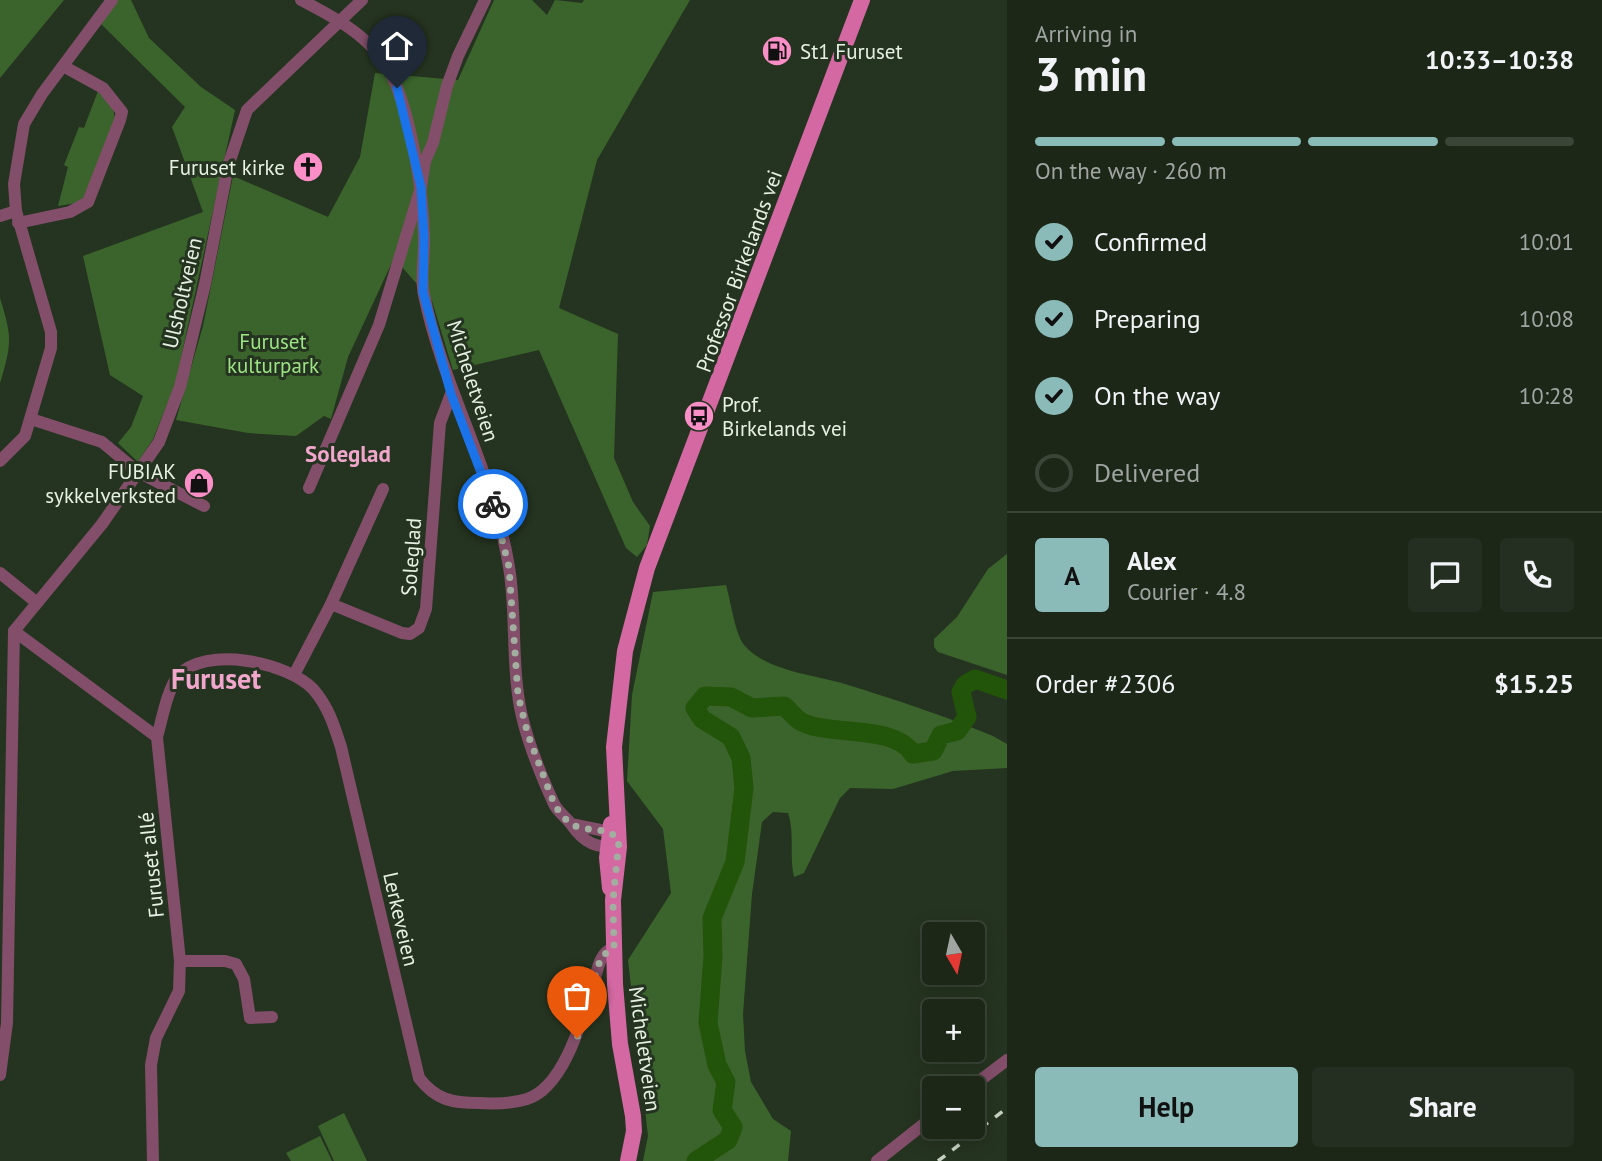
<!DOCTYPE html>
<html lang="en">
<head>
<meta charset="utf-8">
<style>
  :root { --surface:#1c2718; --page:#252f21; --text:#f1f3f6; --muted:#a0a5a2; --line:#3a4437; --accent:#8bbbb9 }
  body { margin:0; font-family:"PT Sans",sans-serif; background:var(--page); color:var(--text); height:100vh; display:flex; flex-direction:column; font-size:26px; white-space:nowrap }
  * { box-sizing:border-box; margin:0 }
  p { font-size:23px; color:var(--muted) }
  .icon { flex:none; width:38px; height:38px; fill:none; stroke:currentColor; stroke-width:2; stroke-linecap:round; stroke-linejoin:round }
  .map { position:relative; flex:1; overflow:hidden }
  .side { display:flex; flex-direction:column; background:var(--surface); width:595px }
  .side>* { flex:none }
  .needle { width:46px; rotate:171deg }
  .buttons { position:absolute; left:922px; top:922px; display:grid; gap:14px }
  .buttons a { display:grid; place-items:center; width:63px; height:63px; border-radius:7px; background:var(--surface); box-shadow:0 4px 18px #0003,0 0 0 2px var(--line); font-size:35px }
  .pin { position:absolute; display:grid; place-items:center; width:60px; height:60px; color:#fff; margin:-72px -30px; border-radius:50% 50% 50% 0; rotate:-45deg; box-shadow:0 0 7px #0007 }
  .pin .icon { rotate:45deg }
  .courier { position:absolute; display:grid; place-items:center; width:70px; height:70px; margin:-35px; border:5px solid #1a73e8; border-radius:50%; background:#fff; color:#222; box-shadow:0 2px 9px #0007 }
  .overview em { font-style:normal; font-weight:700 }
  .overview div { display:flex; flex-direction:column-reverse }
  .overview { display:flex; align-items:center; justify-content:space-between; height:119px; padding:0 28px }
  h1 { font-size:46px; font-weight:700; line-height:52px }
  .bar { display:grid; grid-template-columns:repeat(4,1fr); gap:10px 7px; align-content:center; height:84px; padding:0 28px }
  .bar i { height:9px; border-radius:5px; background:var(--line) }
  .bar .current { background:var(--accent) }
  .bar p { grid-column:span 4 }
  .line { display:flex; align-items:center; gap:18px; padding:0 28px; border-top:2px solid var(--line) }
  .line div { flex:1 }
  .round { display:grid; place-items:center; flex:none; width:74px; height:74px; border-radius:7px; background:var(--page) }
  ol { padding:0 28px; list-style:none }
  li { display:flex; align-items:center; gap:21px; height:77px }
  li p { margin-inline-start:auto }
  li .icon { padding:7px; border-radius:50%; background:var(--accent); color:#111; stroke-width:4 }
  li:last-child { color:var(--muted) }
  li i { width:38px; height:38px; border:4px solid var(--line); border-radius:50% }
  .cta { display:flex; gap:14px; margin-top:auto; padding:14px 28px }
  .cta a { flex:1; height:80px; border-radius:7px; background:var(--accent); color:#111; font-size:28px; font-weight:700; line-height:80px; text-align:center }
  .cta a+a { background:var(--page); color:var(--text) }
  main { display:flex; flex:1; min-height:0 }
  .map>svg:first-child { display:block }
</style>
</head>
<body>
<main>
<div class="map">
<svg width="1007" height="1161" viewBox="0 0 1007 1161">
  <rect width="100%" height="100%" fill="#253420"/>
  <g fill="#3b642c">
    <path d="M0 0H64L0 78Z"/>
    <path d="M116 0H131L149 38 201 87 235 110 175 385 153 439 138 462 118 443 131 427 143 396 110 375 83 256 203 212 172 127 185 107 99 22Z"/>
    <path d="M494 0H532L547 15 555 0 582 3 584 0H690L597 160 559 308 618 334 614 458 633 502 650 526 647 545 637 557 626 548 539 350 453 370 432 301 394 258 348 357 331 419 324 416 296 436 248 433 176 420 203 326 233 176 328 217 360 157 375 73 458 80Z"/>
    <path d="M98 91 113 108 115 119 84 197 77 203 58 206 68 167 64 165 79 127 84 128Z"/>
    <path d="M0 298C12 337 12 343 0 383Z"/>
    <path d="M1007 554V675L938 652 934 647V639L957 617 988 569Z"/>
    <path d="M726 585C731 602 735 635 745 646 767 671 814 675 845 684 894 699 945 716 993 736L1007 744V768L953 771 893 789 850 788 840 798 804 873 794 877C789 855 795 834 788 813L773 812 762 822 752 894 743 1014 745 1051 751 1082 773 1119 791 1131 788 1161H643L648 1136 628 960 671 893 663 829 627 781 632 695 653 592Z"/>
    <path d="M344 1113 367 1161H334L318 1126Z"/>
    <path d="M320 1136 332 1161H291L286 1153Z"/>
  </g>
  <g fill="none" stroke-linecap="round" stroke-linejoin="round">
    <path stroke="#225409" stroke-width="19" d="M696 1161 728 1140 733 1127 722 1110 726 1082 717 1065 708 1023 713 956 712 918 735 862 744 788 741 758 731 737 702 719 695 708 705 696 731 697 752 708 784 706C789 710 794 717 800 721 826 737 894 723 913 754L933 751 941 735 957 731 967 717 961 692 965 685 975 679 1007 690"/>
    <g stroke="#824e69" stroke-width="12">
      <path d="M301 0C334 17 372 37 390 72 411 113 423 191 424 237 425 256 420 277 424 295 443 388 494 473 509 567 516 609 512 652 518 694 522 730 539 771 554 804 558 812 566 817 571 824 582 840 599 854 619 841L610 832 571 824"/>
      <path d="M0 216 16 211"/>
      <path d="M18 223 70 212 88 202 120 120 122 112 103 88 63 66"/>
      <path d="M31 419 102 442 138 472 204 506"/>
      <path d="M0 461 25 436 51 348V332L16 211 14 184 24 124 42 94 112 0"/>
      <path d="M309 488 379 325 421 187 425 161 433 143 447 86 458 56 485 0"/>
      <path d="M0 573 36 602"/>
      <path d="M331 604 402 633 410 634 419 628 426 609 440 423 451 394"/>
      <path d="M14 631 157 737 180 961 179 991 156 1038 151 1065 153 1161"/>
      <path d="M295 673 331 604 383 489"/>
      <path d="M157 737C162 720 167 690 178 676 205 645 287 662 313 689 328 706 334 725 341 747L419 1078C436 1100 452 1103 479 1103 495 1104 511 1104 527 1099 565 1087 583 1016 594 982 598 968 599 954 614 947"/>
      <path d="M180 961H225L236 964 244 979 250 1018 272 1017"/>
      <path d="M0 1075 7 1023 14 631 102 524 159 442 180 387 205 284 228 166 247 110 362 0"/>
      <path d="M970 1088 1007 1060"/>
      <path d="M877 1161 934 1116"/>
    </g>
    <g stroke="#d368a2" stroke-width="16">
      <path d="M610 888 607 858 611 824"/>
      <path d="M628 1161 634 1131 633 1116 620 1044 615 984 613 900 619 847 614 747 625 651 647 568 862 0"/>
    </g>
    <path stroke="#c6d1c3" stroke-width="3.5" stroke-dasharray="9 9" stroke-linecap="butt" d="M938 1161 1007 1108"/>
  </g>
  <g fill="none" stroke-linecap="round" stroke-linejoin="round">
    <path stroke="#a2ae9f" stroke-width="7" stroke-dasharray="0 12.6" d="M493 504 509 567 518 695 528 735 555 806C560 812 565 820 571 824 586 833 609 825 619 841L613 900 614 947 601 957 577 1038"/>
    <path stroke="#1a73e8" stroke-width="9" d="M397 88 421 187 424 237 423 292 451 394 493 504"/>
  </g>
  <defs>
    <g id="fuel-disc" transform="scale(1.575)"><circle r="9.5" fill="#fa8fc7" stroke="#253420"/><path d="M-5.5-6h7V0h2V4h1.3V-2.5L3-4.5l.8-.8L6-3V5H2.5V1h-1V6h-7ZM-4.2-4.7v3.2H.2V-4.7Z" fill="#111"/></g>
    <g id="church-disc" transform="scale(1.575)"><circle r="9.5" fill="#fa8fc7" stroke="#253420"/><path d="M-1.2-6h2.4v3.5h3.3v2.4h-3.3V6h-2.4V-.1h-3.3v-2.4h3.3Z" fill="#111"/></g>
    <g id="bus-disc" transform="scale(1.575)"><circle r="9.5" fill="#fa8fc7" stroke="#253420"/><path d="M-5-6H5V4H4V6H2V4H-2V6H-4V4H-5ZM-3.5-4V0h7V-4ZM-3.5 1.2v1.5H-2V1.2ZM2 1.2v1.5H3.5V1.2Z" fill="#111"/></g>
    <g id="shop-disc" transform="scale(1.575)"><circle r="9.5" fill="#fa8fc7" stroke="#253420"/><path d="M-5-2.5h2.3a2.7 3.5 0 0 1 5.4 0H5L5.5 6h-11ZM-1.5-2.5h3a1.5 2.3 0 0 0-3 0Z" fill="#111"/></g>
  </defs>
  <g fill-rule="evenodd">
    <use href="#fuel-disc" x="777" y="51"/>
    <use href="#church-disc" x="308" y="167"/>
    <use href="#bus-disc" x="699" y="416"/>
    <use href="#shop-disc" x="199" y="483"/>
  </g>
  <g text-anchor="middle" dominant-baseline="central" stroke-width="6" stroke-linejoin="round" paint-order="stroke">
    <g font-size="21" fill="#e6f0e3" stroke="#253420" text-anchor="start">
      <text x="800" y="51">St1 Furuset</text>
      <text x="285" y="167" text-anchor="end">Furuset kirke</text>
      <text x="722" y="404">Prof.<tspan x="722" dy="24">Birkelands vei</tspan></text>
      <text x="176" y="471" text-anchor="end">FUBIAK<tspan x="176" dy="24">sykkelverksted</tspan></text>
    </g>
    <g font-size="21" fill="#e6f0e3" stroke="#253420">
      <text transform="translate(739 271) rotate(-70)">Professor Birkelands vei</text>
      <text transform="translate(182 293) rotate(-77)">Ulsholtveien</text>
      <text transform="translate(473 381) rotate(72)">Micheletveien</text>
      <text transform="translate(411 557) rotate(-86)">Soleglad</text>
      <text transform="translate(151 865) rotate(-96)">Furuset allé</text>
      <text transform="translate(401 919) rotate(77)">Lerkeveien</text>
      <text transform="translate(645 1049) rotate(82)">Micheletveien</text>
    </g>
    <g font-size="21" fill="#9ce484" stroke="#253420">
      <text x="273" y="341">Furuset<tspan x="273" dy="24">kulturpark</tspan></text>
    </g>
    <g font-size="23" font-weight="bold" fill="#f1a6cb" stroke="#253420">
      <text x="348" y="453">Soleglad</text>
    </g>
    <g font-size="28" font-weight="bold" fill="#f1a6cb" stroke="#253420">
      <text x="216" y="678">Furuset</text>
    </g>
  </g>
</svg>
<div class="buttons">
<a><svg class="needle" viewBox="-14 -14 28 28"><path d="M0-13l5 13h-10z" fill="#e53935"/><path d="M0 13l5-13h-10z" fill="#a0a5a2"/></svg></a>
<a>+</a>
<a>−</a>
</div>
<div class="pin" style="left:577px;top:1038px;background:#ea580c"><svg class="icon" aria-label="bag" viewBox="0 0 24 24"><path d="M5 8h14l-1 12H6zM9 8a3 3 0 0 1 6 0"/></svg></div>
<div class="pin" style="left:397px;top:88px;background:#1f2937"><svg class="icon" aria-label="home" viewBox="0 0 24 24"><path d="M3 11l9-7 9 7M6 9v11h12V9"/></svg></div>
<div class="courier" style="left:493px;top:504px"><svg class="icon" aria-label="bike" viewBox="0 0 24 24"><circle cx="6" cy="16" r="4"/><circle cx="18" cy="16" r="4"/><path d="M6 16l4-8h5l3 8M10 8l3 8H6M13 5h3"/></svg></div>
</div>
<section class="side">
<div class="overview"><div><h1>3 min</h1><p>Arriving in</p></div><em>10:33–10:38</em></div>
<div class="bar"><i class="current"></i><i class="current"></i><i class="current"></i><i></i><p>On the way · 260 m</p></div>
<ol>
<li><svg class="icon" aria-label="check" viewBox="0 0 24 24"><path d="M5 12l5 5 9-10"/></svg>Confirmed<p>10:01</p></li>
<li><svg class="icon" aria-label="check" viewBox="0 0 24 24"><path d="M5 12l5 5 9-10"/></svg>Preparing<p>10:08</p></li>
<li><svg class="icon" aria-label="check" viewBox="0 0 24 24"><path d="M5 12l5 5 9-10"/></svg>On the way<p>10:28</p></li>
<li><i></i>Delivered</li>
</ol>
<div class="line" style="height:126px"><b class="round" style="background:var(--accent);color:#111">A</b><div><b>Alex</b><p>Courier · 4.8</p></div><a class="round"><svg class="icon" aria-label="chat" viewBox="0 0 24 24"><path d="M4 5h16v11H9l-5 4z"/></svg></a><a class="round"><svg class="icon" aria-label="phone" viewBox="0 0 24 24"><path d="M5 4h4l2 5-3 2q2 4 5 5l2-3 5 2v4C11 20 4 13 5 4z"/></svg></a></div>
<div class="line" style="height:91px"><div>Order #2306</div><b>$15.25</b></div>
<div class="cta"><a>Help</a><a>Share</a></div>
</section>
</main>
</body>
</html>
